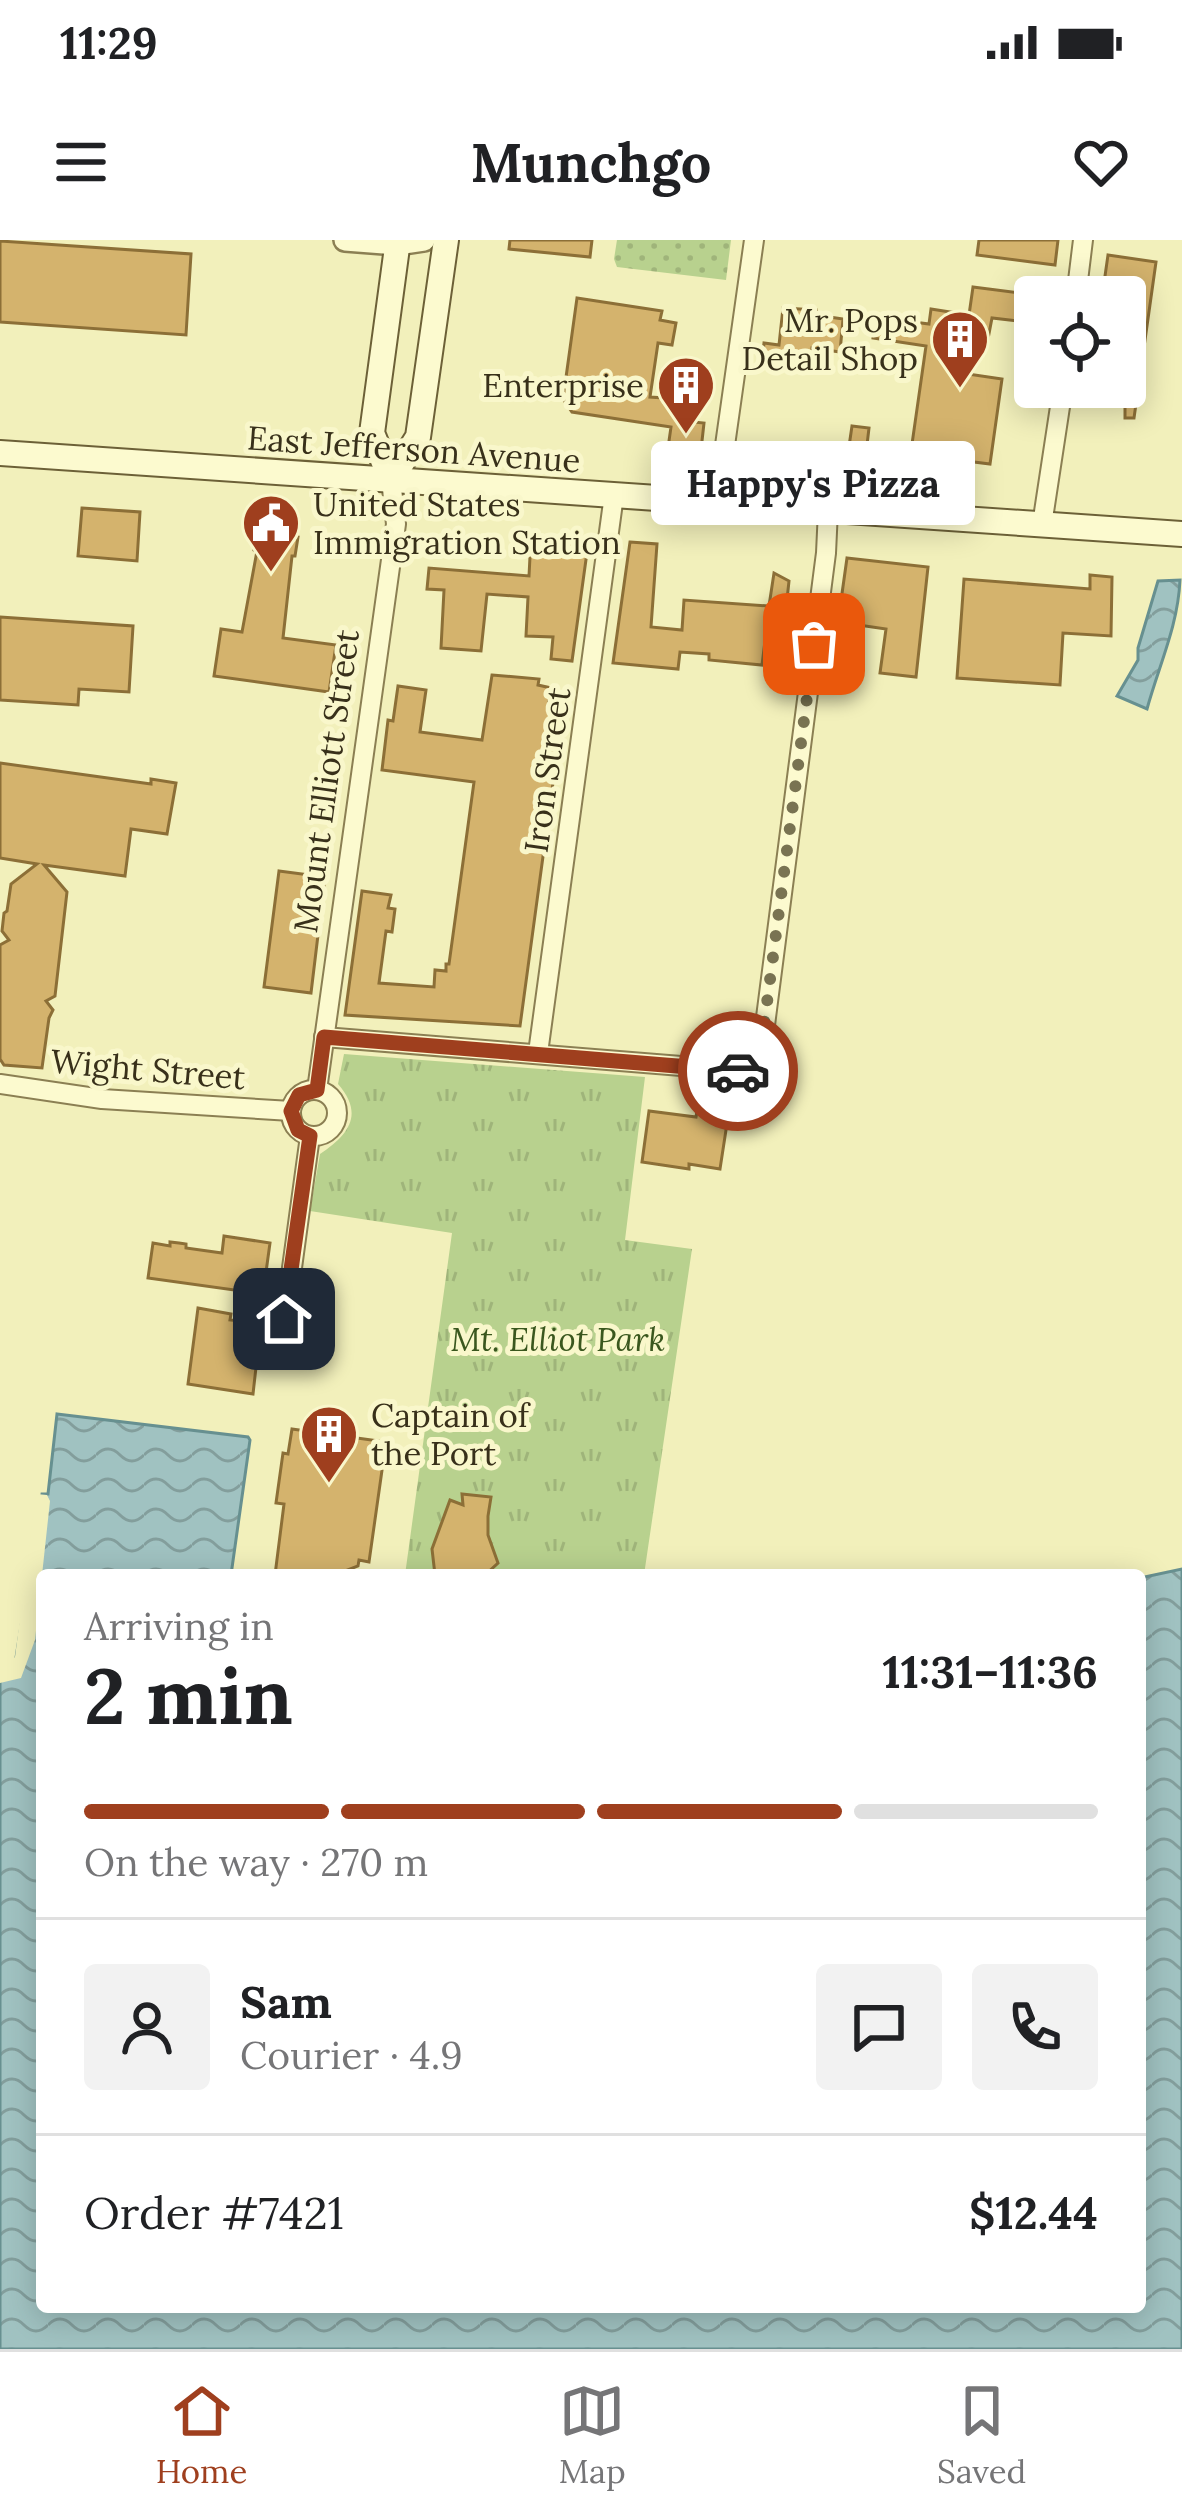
<!DOCTYPE html>
<html lang="en">
<head>
<meta charset="utf-8">
<style>
  :root { --surface:#fff; --page:#f2f2f2; --text:#202124; --muted:#757577; --line:#e0e0e0; --accent:#9f3f1e }
  body { margin:0; font-family:Lora,serif; background:var(--page); color:var(--text); height:100vh; display:flex; flex-direction:column; font-size:45px; white-space:nowrap }
  * { box-sizing:border-box; margin:0 }
  p { font-size:39px; color:var(--muted) }
  .icon { flex:none; width:66px; height:66px; fill:none; stroke:currentColor; stroke-width:2; stroke-linecap:round; stroke-linejoin:round }
  .map { position:relative; flex:1; overflow:hidden }
  .sheet { position:absolute; left:36px; top:1329px; width:1110px; height:744px; display:flex; flex-direction:column; background:var(--surface); border-radius:12px; box-shadow:0 6px 30px #0003 }
  .sheet>* { flex:none }
  .tools { position:absolute; left:1014px; top:36px; display:grid; gap:24px }
  .tools a { display:grid; place-items:center; width:132px; height:132px; border-radius:12px; background:var(--surface); box-shadow:0 6px 30px #0003; font-size:60px }
  .pin { position:absolute; display:grid; place-items:center; width:102px; height:102px; color:#fff; margin:-51px; border-radius:24px; box-shadow:0 6px 18px #0006 }
  .courier { position:absolute; display:grid; place-items:center; width:120px; height:120px; margin:-60px; border:9px solid #9f3f1e; border-radius:50%; background:#fff; color:#222; box-shadow:0 3px 15px #0007 }
  .bubble { position:absolute; height:84px; border-radius:12px; background:var(--surface); box-shadow:0 6px 30px #0003; font-size:39px; font-weight:700; line-height:84px; text-align:center }
  .summary em { font-style:normal; font-weight:700 }
  .summary div { display:flex; flex-direction:column-reverse }
  .summary { display:flex; align-items:center; justify-content:space-between; height:204px; padding:0 48px }
  h1 { font-size:78px; font-weight:700; line-height:90px }
  .bar { display:grid; grid-template-columns:repeat(4,1fr); gap:18px 12px; align-content:center; height:144px; padding:0 48px }
  .bar i { height:15px; border-radius:9px; background:var(--line) }
  .bar .on { background:var(--accent) }
  .bar p { grid-column:span 4 }
  .line { display:flex; align-items:center; gap:30px; padding:0 48px; border-top:3px solid var(--line) }
  .line div { flex:1 }
  .round { display:grid; place-items:center; flex:none; width:126px; height:126px; border-radius:12px; background:var(--page) }
  .status { display:flex; justify-content:space-between; align-items:center; height:84px; padding:0 60px; background:var(--surface); direction:ltr }
  .status svg { height:33px; fill:currentColor }
  header { display:flex; justify-content:space-between; align-items:center; height:156px; padding:0 48px; background:var(--surface); font-size:54px; font-weight:700 }
  .menu { display:flex; justify-content:space-around; align-items:center; height:168px; border-top:3px solid var(--line); background:var(--surface); font-size:33px; color:var(--muted) }
  .menu a { display:grid; justify-items:center; gap:6px }
  .menu .on { color:var(--accent) }
  .map>svg:first-child { display:block }
</style>
</head>
<body>
<div class="status"><b>11:29</b><svg viewBox="0 0 49 12"><path d="M0 12V9h3v3zM5 12V6h3v6zM10 12V3h3v9zM15 12V0h3v12zM26 1h20v11H26zM47 4h2v5h-2z"/></svg></div>
<header><svg class="icon" aria-label="menu" viewBox="0 0 24 24"><path d="M4 6h16M4 12h16M4 18h16"/></svg>Munchgo<svg class="icon" aria-label="heart" viewBox="0 0 24 24"><path d="M12 20l-8-8c-3-5 5-10 8-4 3-6 11-1 8 4z"/></svg></header>
<div class="map">
<svg width="1182" height="2109" viewBox="0 0 1182 2109">
  <defs>
    <pattern id="grass-dots" width="8" height="8" patternUnits="userSpaceOnUse" patternTransform="scale(3)"><rect width="8" height="8" fill="#b8d18e"/><path d="M2 2h.1M6 6h.1" fill="none" stroke="#9fb47a" stroke-width="1.8" stroke-linecap="round"/></pattern>
    <pattern id="park-tufts" width="24" height="20" patternUnits="userSpaceOnUse" patternTransform="scale(3)"><rect width="24" height="20" fill="#b8d18e"/><path d="M3 7l-1-3M5 7V3M7 7l1-3M15 17l-1-3M17 17v-4M19 17l1-3" fill="none" stroke="#9fb47a"/></pattern>
    <pattern id="water-waves" width="16" height="10" patternUnits="userSpaceOnUse" patternTransform="scale(3)"><rect width="16" height="10" fill="#a0c2c1"/><path d="M0 5q4-4 8 0t8 0" fill="none" stroke="#839e9c"/></pattern>
  </defs>
  <rect width="100%" height="100%" fill="#f2f0bb"/>
  <path fill="url(#grass-dots)" d="M617 0H731L726 40 617 27 614 19Z"/>
  <path fill="url(#park-tufts)" d="M344 814 645 837 625 1000 692 1009 644 1335H405L452 993 310 971 320 914C348 895 365 875 338 844Z"/>
  <g fill="url(#water-waves)" stroke="#679090" stroke-width="3">
    <path d="M1180 340C1178 386 1159 425 1147 469L1117 456 1138 420V408L1158 341Z"/>
    <path d="M57 1174 248 1197 250 1200 231 1335H42V2067H1140V1338L1182 1329V2109H0V1425L15 1424 42 1254H48Z"/>
  </g>
  <path fill="#f2f0bb" d="M36 1254 47 1255 50 1261 35 1400 21 1438 0 1443V1420H12L15 1417Z"/>
  <g fill="#d4b36d" stroke="#8c6f37" stroke-width="3">
    <path d="M510 0H592L590 17 509 9Z"/>
    <path d="M979 0H1058L1055 25 977 15Z"/>
    <path d="M0 1 191 14 186 95 0 82Z"/>
    <path d="M1108 15 1156 22 1134 178H1125V126L1135 57H1102Z"/>
    <path d="M973 47 1035 55V78L1020 77 1019 81 992 78 988 99 966 97 961 133 1002 139 990 224 950 219V227L909 225 926 106 873 98 876 77 929 84 931 69 969 75Z"/>
    <path d="M577 58 662 71 660 80 676 83 672 105 658 103 650 157 695 160 693 182 704 183 701 210 668 208 671 187 572 172 563 159Z"/>
    <path d="M783 68 816 70V75L843 79 840 112 812 108 810 126 762 121 764 103 779 105Z"/>
    <path d="M852 186 869 188 865 222 847 220Z"/>
    <path d="M82 268 140 272 137 321 78 316Z"/>
    <path d="M256 291 298 297 295 316H292L283 398 336 405 329 452 214 436 221 389 242 392 257 311 254 310Z"/>
    <path d="M531 297 583 300 588 305 572 421 551 419 553 397 526 396 528 357 487 354 481 411 441 408 444 350 427 349 429 328 529 336Z"/>
    <path d="M630 302 657 304 651 387 682 390 684 360 769 366 774 333 789 341 784 388 767 385 762 425 709 420V414L680 412 678 429 613 423Z"/>
    <path d="M847 318 928 327 916 437 880 433 886 389 838 382Z"/>
    <path d="M1090 335 1112 337 1111 396 1063 393 1060 445 957 438 964 339 1090 349Z"/>
    <path d="M0 377 133 386 129 452 79 449 78 465 0 460Z"/>
    <path d="M492 435 539 439 538 445 551 448 548 467 563 469 520 786 345 775 362 651 391 655 388 668 395 669 392 692 386 691 379 743 434 747 435 730 446 731V724H449L474 542 382 530 388 480 393 481 398 446 426 450 420 492 482 500Z"/>
    <path d="M0 523 151 544V539L176 543 167 594 131 589 125 636 44 625 67 652 55 756 46 761 53 770 49 778 42 828 4 825 0 819V705L9 700 2 691 4 673 7 671 11 644 37 624 0 618Z"/>
    <path d="M279 631 325 637 311 753 264 747Z"/>
    <path d="M699 859 730 864 720 929 689 924V929L642 922 649 871 696 877Z"/>
    <path d="M224 996 270 1003 263 1054 148 1038 153 1003 170 1006V1002L179 1003 186 1004V1008L222 1013Z"/>
    <path d="M198 1068 231 1074 230 1080 261 1083 253 1154 188 1144Z"/>
    <path d="M292 1189 386 1202 369 1322 359 1320 358 1326 335 1335H275L284 1264 276 1263 283 1213 288 1214Z"/>
    <path d="M462 1254 491 1257 488 1276V1295L498 1323 485 1335H435L432 1309 450 1260 463 1265Z"/>
  </g>
  <g fill="none" stroke-linecap="round" stroke-linejoin="round">
    <g stroke="#8b7f53" stroke-width="22">
      <g id="minor">
        <path d="M1076 57 1083 0"/>
        <path d="M717 262 754 0"/>
        <path d="M1042 285 1063 147"/>
        <path d="M324 797 743 831 755 828 761 816 826 313 828 270"/>
        <path d="M538 813 614 255"/>
        <path d="M0 844 102 859 291 871"/>
        <path d="M317 850 396 284 391 240"/>
        <circle cx="314" cy="873" r="23"/>
        <path d="M285 1079 310 896"/>
      </g>
    </g>
    <g stroke="#8b7f53" stroke-width="26">
      <path id="tertiary" d="M345 0 397 4 424 0"/>
    </g>
    <g stroke="#6c6037" stroke-width="28">
      <g id="secondary">
        <path d="M0 213 1182 294"/>
        <path d="M391 240 418 197 446 0"/>
        <path d="M391 240 372 193 398 0"/>
      </g>
    </g>
    <use href="#minor" stroke="#fcfacf" stroke-width="18"/>
    <use href="#tertiary" stroke="#fcfacf" stroke-width="21"/>
    <use href="#secondary" stroke="#fcfacf" stroke-width="24"/>
  </g>
  <g fill="none" stroke-linecap="round" stroke-linejoin="round">
    <path stroke="#797352" stroke-width="12" stroke-dasharray="0 21.6" d="M738 831 755 828 760 816 814 404"/>
    <path stroke="#9f3f1e" stroke-width="15" d="M284 1079 310 896 298 890 291 871 299 855 317 850 324 797 738 831"/>
  </g>
  <defs>
    <g id="building-pin" transform="scale(3)"><path d="M0 17L-7.5 6A9.5 9.5 0 1 1 7.5 6Z" fill="#9f3f1e" stroke="#f9f7cb"/><path d="M-4-6H4V6H1V3H-1V6H-4ZM-2.5-4.3h1.7v1.8h-1.7ZM.8-4.3h1.7v1.8H.8ZM-2.5-1h1.7V.8h-1.7ZM.8-1h1.7V.8H.8Z" fill="#fff"/></g>
    <g id="civic-pin" transform="scale(3)"><path d="M0 17L-7.5 6A9.5 9.5 0 1 1 7.5 6Z" fill="#9f3f1e" stroke="#f9f7cb"/><path d="M-.6-6.5H3V-4.5H.6V-3L4-1V1h2V6H-6V1h2V-1L-.6-3ZM-1.2 2.5V6h2.4V2.5Z" fill="#fff"/></g>
  </defs>
  <g fill-rule="evenodd">
    <use href="#building-pin" x="960" y="99"/>
    <use href="#building-pin" x="686" y="145"/>
    <use href="#civic-pin" x="271" y="283"/>
    <use href="#building-pin" x="329" y="1194"/>
  </g>
  <g text-anchor="middle" dominant-baseline="central" stroke-width="10" stroke-linejoin="round" paint-order="stroke">
    <g font-size="33" fill="#38301a" stroke="#f9f7cb" text-anchor="end">
      <text x="918" y="80">Mr. Pops<tspan x="918" dy="38">Detail Shop</tspan></text>
      <text x="644" y="145">Enterprise</text>
      <text x="313" y="264" text-anchor="start">United States<tspan x="313" dy="38">Immigration Station</tspan></text>
      <text x="371" y="1175" text-anchor="start">Captain of<tspan x="371" dy="38">the Port</tspan></text>
    </g>
    <g font-size="33" fill="#38301a" stroke="#f9f7cb">
      <text transform="translate(414 209) rotate(4)">East Jefferson Avenue</text>
      <text transform="translate(547 530) rotate(-82)">Iron Street</text>
      <text transform="translate(326 541) rotate(-82)">Mount Elliott Street</text>
      <text transform="translate(148 829) rotate(5)">Wight Street</text>
    </g>
    <g font-size="33" font-style="italic" fill="#3a571e" stroke="#f9f7cb">
      <text x="558" y="1099">Mt. Elliot Park</text>
    </g>
  </g>
</svg>
<div class="tools">
<a><svg class="icon" aria-label="locate" viewBox="0 0 24 24"><circle cx="12" cy="12" r="6"/><path d="M12 2v4M12 18v4M2 12h4M18 12h4"/></svg></a>
</div>
<div class="pin" style="left:814px;top:404px;background:#ea580c"><svg class="icon" aria-label="bag" viewBox="0 0 24 24"><path d="M5 8h14l-1 12H6zM9 8a3 3 0 0 1 6 0"/></svg></div>
<div class="pin" style="left:284px;top:1079px;background:#1f2937"><svg class="icon" aria-label="home" viewBox="0 0 24 24"><path d="M3 11l9-7 9 7M6 9v11h12V9"/></svg></div>
<div class="courier" style="left:738px;top:831px"><svg class="icon" aria-label="car" viewBox="0 0 24 24"><path d="M5 17H2v-5l4-1 3-4h7l3 4 3 1v5h-3M9 17h6M6 11h13"/><circle cx="7" cy="17" r="2"/><circle cx="17" cy="17" r="2"/></svg></div>
<div class="bubble" style="left:651px;top:201px;width:324px">Happy's Pizza</div>
<section class="sheet">
<div class="summary"><div><h1>2 min</h1><p>Arriving in</p></div><em>11:31–11:36</em></div>
<div class="bar"><i class="on"></i><i class="on"></i><i class="on"></i><i></i><p>On the way · 270 m</p></div>
<div class="line" style="height:216px"><a class="round"><svg class="icon" aria-label="person" viewBox="0 0 24 24"><circle cx="12" cy="8" r="4"/><path d="M4 21q1-7 8-7t8 7"/></svg></a><div><b>Sam</b><p>Courier · 4.9</p></div><a class="round"><svg class="icon" aria-label="chat" viewBox="0 0 24 24"><path d="M4 5h16v11H9l-5 4z"/></svg></a><a class="round"><svg class="icon" aria-label="phone" viewBox="0 0 24 24"><path d="M5 4h4l2 5-3 2q2 4 5 5l2-3 5 2v4C11 20 4 13 5 4z"/></svg></a></div>
<div class="line" style="height:156px"><div>Order #7421</div><b>$12.44</b></div>
</section>
</div>
<nav class="menu">
<a class="on"><svg class="icon" aria-label="home" viewBox="0 0 24 24"><path d="M3 11l9-7 9 7M6 9v11h12V9"/></svg>Home</a>
<a><svg class="icon" aria-label="map" viewBox="0 0 24 24"><path d="M3 6l6-2 6 2 6-2v14l-6 2-6-2-6 2zM9 4v14M15 6v14"/></svg>Map</a>
<a><svg class="icon" aria-label="saved" viewBox="0 0 24 24"><path d="M7 4h10v16l-5-4-5 4z"/></svg>Saved</a>
</nav>
</body>
</html>
